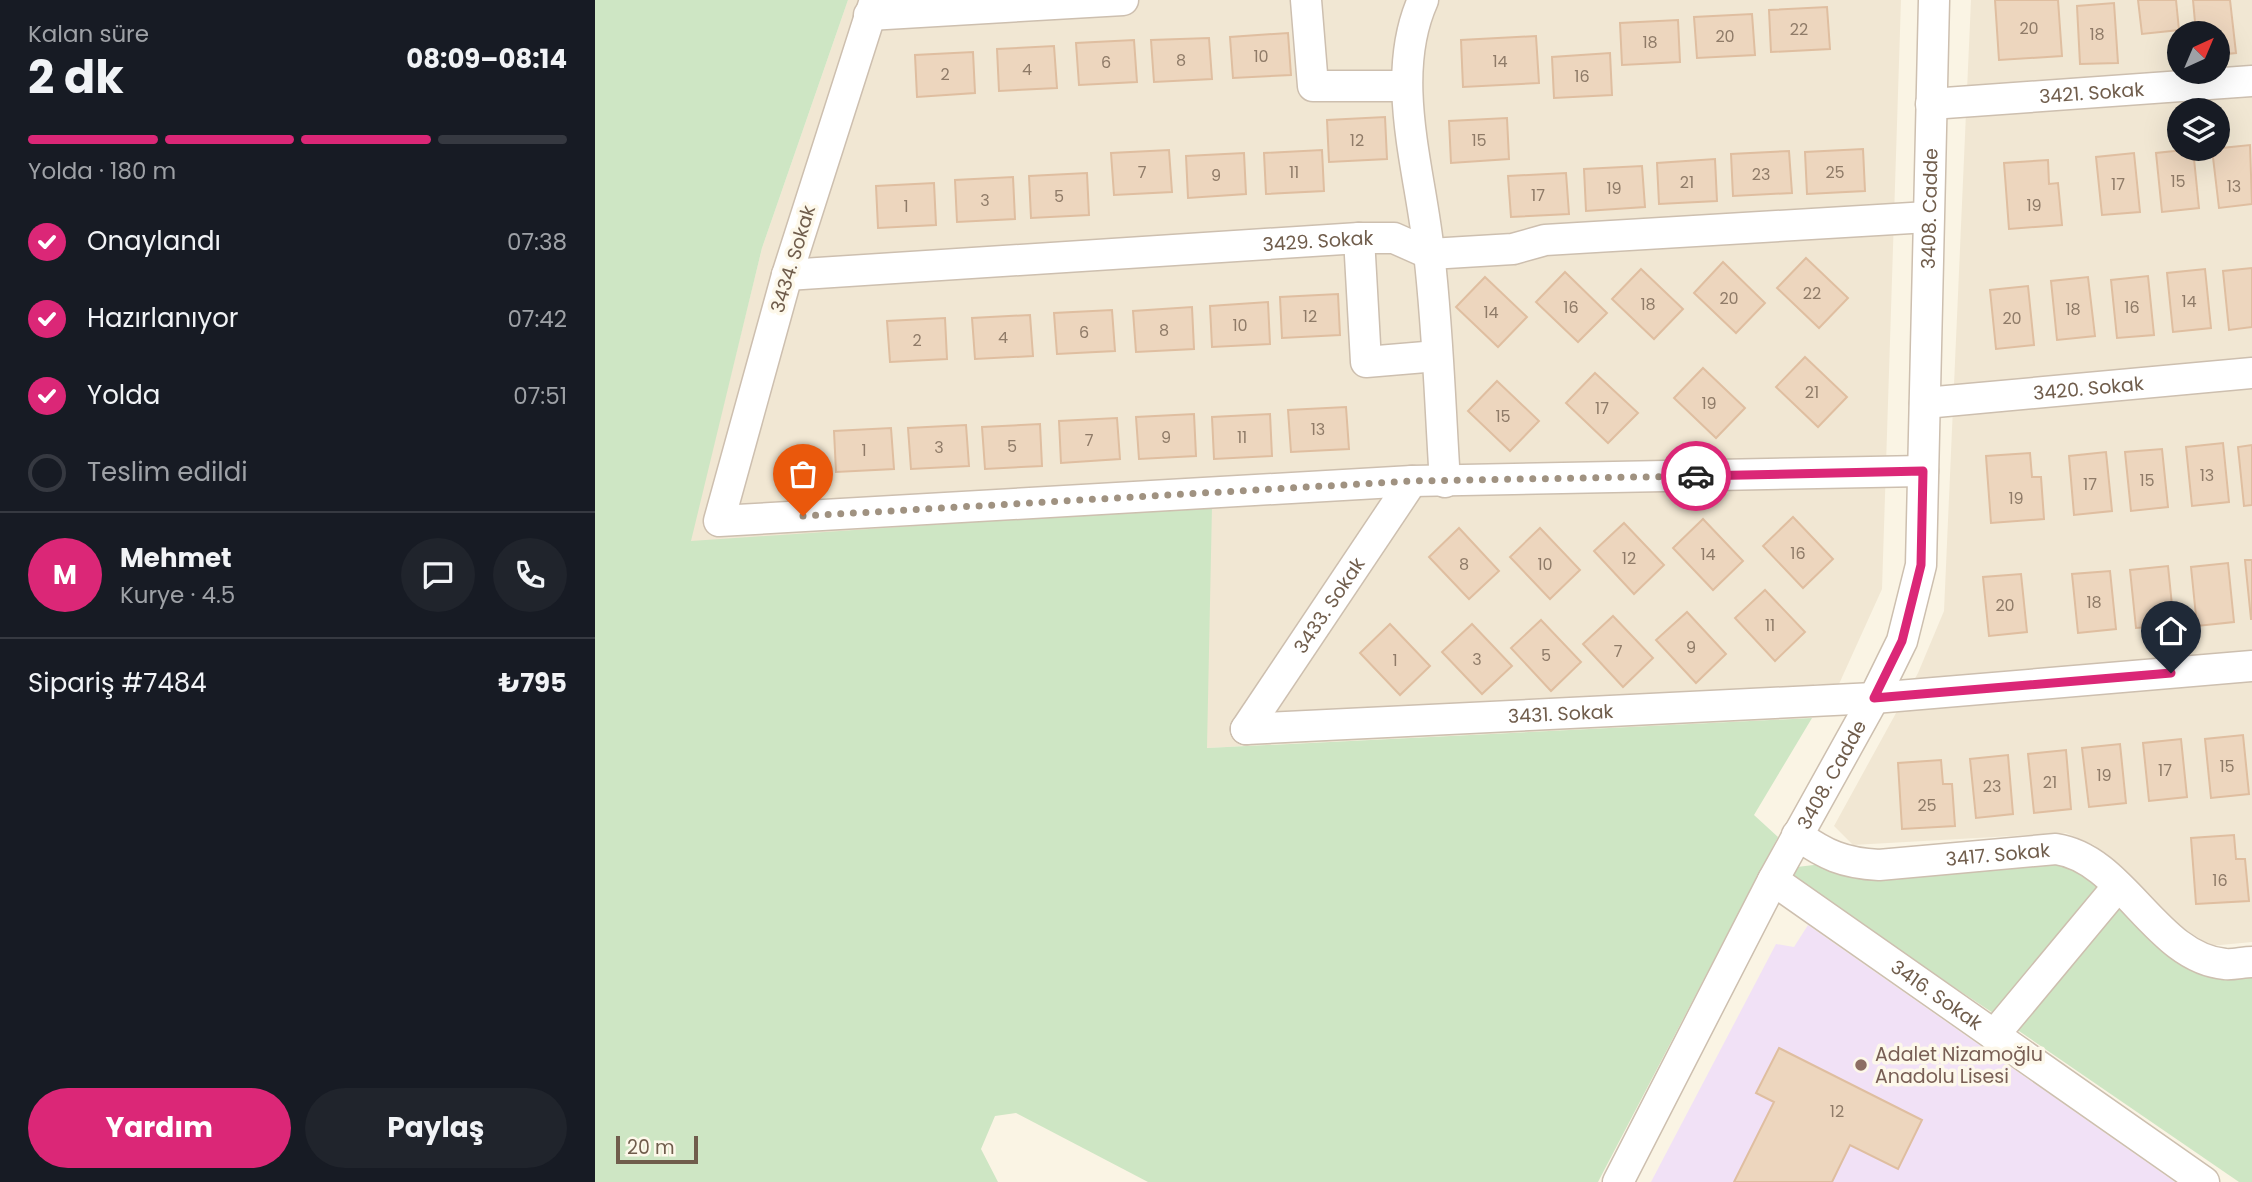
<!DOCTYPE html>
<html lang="tr">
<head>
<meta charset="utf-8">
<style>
  :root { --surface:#171b24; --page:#20242c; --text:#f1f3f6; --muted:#9ea1a6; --line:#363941; --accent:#db2777 }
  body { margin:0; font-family:Poppins,sans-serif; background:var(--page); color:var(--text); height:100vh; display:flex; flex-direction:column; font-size:26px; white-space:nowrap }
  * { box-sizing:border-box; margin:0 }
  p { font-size:23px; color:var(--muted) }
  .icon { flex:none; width:38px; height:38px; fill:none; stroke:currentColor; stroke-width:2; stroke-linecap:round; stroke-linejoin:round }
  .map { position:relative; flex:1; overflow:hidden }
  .sheet { display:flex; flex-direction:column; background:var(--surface); width:595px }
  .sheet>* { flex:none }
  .needle { width:46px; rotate:44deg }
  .controls { position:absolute; left:1572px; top:21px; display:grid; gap:14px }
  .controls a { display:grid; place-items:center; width:63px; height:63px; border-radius:50%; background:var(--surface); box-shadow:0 7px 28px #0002; font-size:35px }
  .scale { position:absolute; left:21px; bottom:18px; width:82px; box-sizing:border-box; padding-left:7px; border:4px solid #705d4c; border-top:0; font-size:19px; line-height:24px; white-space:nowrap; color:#705d4c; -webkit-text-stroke:5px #fdf8ea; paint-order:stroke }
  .pin { position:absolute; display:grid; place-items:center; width:60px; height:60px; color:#fff; margin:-72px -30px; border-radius:50% 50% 50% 0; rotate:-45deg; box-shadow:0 0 7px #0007 }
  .pin .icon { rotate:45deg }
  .courier { position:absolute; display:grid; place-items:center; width:70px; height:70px; margin:-35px; border:5px solid #db2777; border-radius:50%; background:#fff; color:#222; box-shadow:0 2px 9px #0007 }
  .headline em { font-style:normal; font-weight:700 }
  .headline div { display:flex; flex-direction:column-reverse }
  .headline { display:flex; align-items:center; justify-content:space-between; height:119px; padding:0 28px }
  h1 { font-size:46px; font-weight:700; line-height:52px }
  .bar { display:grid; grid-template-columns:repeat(4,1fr); gap:10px 7px; align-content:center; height:84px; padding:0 28px }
  .bar i { height:9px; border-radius:5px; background:var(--line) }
  .bar .on { background:var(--accent) }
  .bar p { grid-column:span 4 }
  .line { display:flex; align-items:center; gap:18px; padding:0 28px; border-top:2px solid var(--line) }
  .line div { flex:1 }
  .round { display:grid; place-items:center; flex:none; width:74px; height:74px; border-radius:37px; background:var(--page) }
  ol { padding:0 28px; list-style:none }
  li { display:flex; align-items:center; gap:21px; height:77px }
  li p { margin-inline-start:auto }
  li .icon { padding:7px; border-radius:50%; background:var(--accent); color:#fff; stroke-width:4 }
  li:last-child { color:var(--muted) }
  li i { width:38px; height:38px; border:4px solid var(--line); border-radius:50% }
  .button { display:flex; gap:14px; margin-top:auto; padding:14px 28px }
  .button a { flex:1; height:80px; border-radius:42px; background:var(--accent); color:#fff; font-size:28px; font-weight:700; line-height:80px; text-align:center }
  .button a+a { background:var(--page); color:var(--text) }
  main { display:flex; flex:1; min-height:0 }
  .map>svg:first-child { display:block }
</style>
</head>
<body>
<main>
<section class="sheet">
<div class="headline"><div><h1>2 dk</h1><p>Kalan süre</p></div><em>08:09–08:14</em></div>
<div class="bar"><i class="on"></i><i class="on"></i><i class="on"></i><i></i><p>Yolda · 180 m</p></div>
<ol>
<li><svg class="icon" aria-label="check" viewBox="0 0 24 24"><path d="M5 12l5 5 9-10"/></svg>Onaylandı<p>07:38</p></li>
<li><svg class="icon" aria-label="check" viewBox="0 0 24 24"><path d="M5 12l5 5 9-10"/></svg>Hazırlanıyor<p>07:42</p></li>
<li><svg class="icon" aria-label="check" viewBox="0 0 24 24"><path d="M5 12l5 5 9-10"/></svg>Yolda<p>07:51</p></li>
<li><i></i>Teslim edildi</li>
</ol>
<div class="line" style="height:126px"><b class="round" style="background:var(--accent);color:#fff">M</b><div><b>Mehmet</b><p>Kurye · 4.5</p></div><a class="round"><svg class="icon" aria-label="chat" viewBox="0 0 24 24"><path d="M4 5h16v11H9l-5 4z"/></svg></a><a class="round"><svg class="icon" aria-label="phone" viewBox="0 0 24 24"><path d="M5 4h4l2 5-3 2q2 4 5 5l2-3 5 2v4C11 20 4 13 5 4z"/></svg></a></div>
<div class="line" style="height:91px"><div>Sipariş #7484</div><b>₺795</b></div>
<div class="button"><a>Yardım</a><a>Paylaş</a></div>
</section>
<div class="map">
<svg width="1657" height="1182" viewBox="0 0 1657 1182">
  <rect width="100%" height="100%" fill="#faf4e4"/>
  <g fill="#f1e7d3" fill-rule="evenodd">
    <path d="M253 0H1306L1287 589 1244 684H1219L1212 718 611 748 95 541 167 248Z"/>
    <path d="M1376 0H1657V942L1615 946 1580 922 1499 845 1471 833 1258 845 1239 826 1323 673 1349 611ZM1584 33H1622V72H1584ZM1584 110H1622V149H1584Z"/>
  </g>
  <path fill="#f1e1f6" d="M1213 925 1580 1182H1056L1181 944 1199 947Z"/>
  <g fill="#cee6c4">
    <path d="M0 0H253L167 248 96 541 617 506 612 748 1217 718 1159 815 1183 837 1003 1182H553L421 1113 400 1116 386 1149 403 1182H0Z"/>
    <path d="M1473 863 1510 885 1398 1013 1198 880 1202 867 1227 864 1287 872Z"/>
    <path d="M1526 902 1657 973V1182H1644L1421 1029Z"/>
  </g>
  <g fill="#edd6be" stroke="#dfbea0" stroke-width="2">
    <path d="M1400 0H1463L1467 56 1404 60Z"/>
    <path d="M1543 0H1581L1584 30 1547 34Z"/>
    <path d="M1598 0H1635L1641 53 1622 55V33H1601Z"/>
    <path d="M1519 3 1523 63 1485 64 1482 6Z"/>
    <path d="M1232 7 1235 49 1176 52 1174 10Z"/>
    <path d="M1157 14 1160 55 1102 58 1099 17Z"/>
    <path d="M1083 20 1085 62 1027 65 1025 23Z"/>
    <path d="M693 33 696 75 638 78 635 37Z"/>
    <path d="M941 36 944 83 868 87 866 40Z"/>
    <path d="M614 38 617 79 559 82 556 40Z"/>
    <path d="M539 40 542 82 484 85 481 43Z"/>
    <path d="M459 46 462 88 404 91 402 49Z"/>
    <path d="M378 52 380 93 322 97 320 55Z"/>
    <path d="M1015 53 1017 95 959 98 957 57Z"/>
    <path d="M790 117 792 159 734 162 732 120Z"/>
    <path d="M912 118 914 159 856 163 854 121Z"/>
    <path d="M1655 145 1657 204 1624 208 1617 149Z"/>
    <path d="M1268 149 1270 191 1212 194 1210 152Z"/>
    <path d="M1598 149 1604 208 1567 212 1561 153Z"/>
    <path d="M574 150 577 192 519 195 516 153Z"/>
    <path d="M727 150 729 191 671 194 669 153Z"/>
    <path d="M1194 151 1197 193 1138 196 1136 154Z"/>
    <path d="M649 153 651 194 593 198 591 156Z"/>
    <path d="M1539 153 1545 212 1507 215 1501 157Z"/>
    <path d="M1120 159 1122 201 1064 204 1062 163Z"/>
    <path d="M1453 160 1454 184 1463 183 1467 225 1414 229 1409 163Z"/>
    <path d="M1047 166 1050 207 991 211 989 169Z"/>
    <path d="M492 173 494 215 436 218 434 176Z"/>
    <path d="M971 173 974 214 916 217 913 176Z"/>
    <path d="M418 177 420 219 362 222 360 180Z"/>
    <path d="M339 183 341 225 283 228 281 186Z"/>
    <path d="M1211 258 1253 298 1224 328 1182 288Z"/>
    <path d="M1128 262 1170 303 1141 333 1099 293Z"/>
    <path d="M1657 268V327L1634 330 1628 271Z"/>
    <path d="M1046 269 1088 309 1059 339 1017 299Z"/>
    <path d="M1610 269 1616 328 1578 332 1572 273Z"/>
    <path d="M970 272 1012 313 983 342 941 302Z"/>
    <path d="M1553 276 1559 335 1522 338 1516 280Z"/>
    <path d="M890 277 932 317 903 347 861 307Z"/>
    <path d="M1493 277 1500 336 1462 340 1456 281Z"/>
    <path d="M1433 286 1439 345 1401 349 1395 290Z"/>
    <path d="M743 294 745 335 687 338 685 297Z"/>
    <path d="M673 302 675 344 617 347 615 306Z"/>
    <path d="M597 307 599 349 541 352 538 311Z"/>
    <path d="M517 310 520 351 462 354 459 313Z"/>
    <path d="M435 315 438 356 380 359 377 318Z"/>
    <path d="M350 318 352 359 295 362 292 321Z"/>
    <path d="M1210 357 1252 397 1223 427 1181 387Z"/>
    <path d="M1108 368 1150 408 1121 438 1079 398Z"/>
    <path d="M1000 373 1043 413 1013 443 971 403Z"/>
    <path d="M902 381 944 421 915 451 873 411Z"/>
    <path d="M751 407 754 449 696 452 693 410Z"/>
    <path d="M599 414 601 456 544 459 541 417Z"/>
    <path d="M675 414 677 456 619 459 617 417Z"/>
    <path d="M522 418 525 459 466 463 464 421Z"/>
    <path d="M445 424 447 466 390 469 387 427Z"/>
    <path d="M371 425 374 466 316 469 313 428Z"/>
    <path d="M296 428 299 469 241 472 239 431Z"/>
    <path d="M1628 443 1634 502 1597 506 1591 447Z"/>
    <path d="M1657 445V505L1649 506 1643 447Z"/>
    <path d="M1567 449 1573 507 1536 511 1530 452Z"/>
    <path d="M1511 452 1517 511 1479 515 1474 456Z"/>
    <path d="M1435 453 1437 477H1446L1449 519 1396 523 1391 456Z"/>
    <path d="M1198 517 1238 559 1208 588 1168 546Z"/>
    <path d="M1108 519 1148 561 1118 590 1078 548Z"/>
    <path d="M1029 523 1069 565 1039 594 999 551Z"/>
    <path d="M864 528 904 571 874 599 834 557Z"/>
    <path d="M945 528 985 570 955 599 915 557Z"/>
    <path d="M1650 560H1657V619H1656Z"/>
    <path d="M1633 563 1639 622 1602 626 1596 567Z"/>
    <path d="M1573 566 1579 625 1541 628 1535 570Z"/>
    <path d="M1515 571 1521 629 1483 633 1477 574Z"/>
    <path d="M1426 574 1432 632 1394 636 1388 577Z"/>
    <path d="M1170 590 1210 632 1180 661 1140 618Z"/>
    <path d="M1092 612 1131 654 1101 683 1061 640Z"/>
    <path d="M1018 616 1058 658 1028 687 988 644Z"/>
    <path d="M946 620 986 662 956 691 916 648Z"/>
    <path d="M795 624 835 666 805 695 765 653Z"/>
    <path d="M877 624 917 666 887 694 847 652Z"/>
    <path d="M1648 735 1654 794 1616 798 1610 739Z"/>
    <path d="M1586 739 1592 797 1554 801 1548 743Z"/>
    <path d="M1525 744 1531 803 1494 807 1487 748Z"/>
    <path d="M1471 750 1476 809 1439 813 1433 754Z"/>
    <path d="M1413 755 1418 814 1381 818 1375 759Z"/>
    <path d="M1346 760 1348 784H1357L1360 826 1307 829 1303 763Z"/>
    <path d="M1639 835 1641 859H1650L1654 901 1601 904 1596 838Z"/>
    <path d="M1184 1048 1327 1120 1303 1169 1255 1145 1237 1182H1139L1179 1102 1161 1093Z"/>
  </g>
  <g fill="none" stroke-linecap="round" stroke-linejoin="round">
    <g stroke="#cdbfaf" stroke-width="33">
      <g id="minor">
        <path d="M280 0 192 275 124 521 817 481 1328 471"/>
        <path d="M711 0 718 86H811"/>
        <path d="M828 0C793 78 826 172 834 253 843 329 845 406 850 482"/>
        <path d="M274 15 528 0"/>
        <path id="s1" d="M1336 104 1657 81"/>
        <path d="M764 238 771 362 842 356"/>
        <path id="s2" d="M192 275 764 238H799L835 254 918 249 950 240 1333 217"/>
        <path id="s3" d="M1330 403 1657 373"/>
        <path id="s4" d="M651 729 1279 698 1657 666"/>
        <path id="s5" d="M651 729 817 481"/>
        <path id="s6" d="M1202 835C1231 855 1248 863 1284 865L1461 849C1529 859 1561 958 1630 964 1638 965 1648 962 1657 962"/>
        <path id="s7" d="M1178 880 1609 1182"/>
        <path d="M1399 1035 1523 886"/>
        <path id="s8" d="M1023 1182 1178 880 1279 698 1307 641 1326 565 1339 0"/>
      </g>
    </g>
    <use href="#minor" stroke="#fff" stroke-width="30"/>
  </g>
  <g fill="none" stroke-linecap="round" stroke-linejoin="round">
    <path stroke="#a09281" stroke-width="7" stroke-dasharray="0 12.6" d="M208 516 817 481 1101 476"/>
    <path stroke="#db2777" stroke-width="9" d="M1101 476 1328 471 1326 565 1307 641 1279 698 1576 673"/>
  </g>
  <circle fill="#8d6e63" stroke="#fdf8ea" stroke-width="2.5" cx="1266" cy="1065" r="7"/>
  <g text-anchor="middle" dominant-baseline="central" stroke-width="7" stroke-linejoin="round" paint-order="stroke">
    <g font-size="16" fill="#8f7b68">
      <text x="1434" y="28">20</text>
      <text x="1204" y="29">22</text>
      <text x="1502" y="34">18</text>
      <text x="1130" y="36">20</text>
      <text x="1055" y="42">18</text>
      <text x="666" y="56">10</text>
      <text x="586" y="60">8</text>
      <text x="905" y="61">14</text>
      <text x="511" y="62">6</text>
      <text x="432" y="69">4</text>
      <text x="350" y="74">2</text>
      <text x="987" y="76">16</text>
      <text x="762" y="140">12</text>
      <text x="884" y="140">15</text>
      <text x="547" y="172">7</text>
      <text x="699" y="172">11</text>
      <text x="1240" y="172">25</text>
      <text x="1166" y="174">23</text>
      <text x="621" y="175">9</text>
      <text x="1583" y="181">15</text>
      <text x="1092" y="182">21</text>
      <text x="1523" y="184">17</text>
      <text x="1639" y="186">13</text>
      <text x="1019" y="188">19</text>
      <text x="943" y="195">17</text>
      <text x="464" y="196">5</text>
      <text x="390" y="200">3</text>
      <text x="1439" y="205">19</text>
      <text x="311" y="206">1</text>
      <text x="1217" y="293">22</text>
      <text x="1134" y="298">20</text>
      <text x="1594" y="301">14</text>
      <text x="1053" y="304">18</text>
      <text x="976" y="307">16</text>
      <text x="1537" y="307">16</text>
      <text x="1478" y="309">18</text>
      <text x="896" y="312">14</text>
      <text x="715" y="316">12</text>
      <text x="1417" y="318">20</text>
      <text x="645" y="325">10</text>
      <text x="569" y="330">8</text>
      <text x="489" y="332">6</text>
      <text x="408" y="337">4</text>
      <text x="322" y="340">2</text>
      <text x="1217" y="392">21</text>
      <text x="1114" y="403">19</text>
      <text x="1007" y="408">17</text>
      <text x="908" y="416">15</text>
      <text x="723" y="429">13</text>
      <text x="571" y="437">9</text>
      <text x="647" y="437">11</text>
      <text x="494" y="440">7</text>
      <text x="417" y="446">5</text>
      <text x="344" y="447">3</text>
      <text x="269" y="450">1</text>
      <text x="1612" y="475">13</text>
      <text x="1552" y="480">15</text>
      <text x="1495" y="484">17</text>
      <text x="1421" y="498">19</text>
      <text x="1203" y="553">16</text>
      <text x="1113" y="554">14</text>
      <text x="1034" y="558">12</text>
      <text x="869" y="564">8</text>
      <text x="950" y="564">10</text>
      <text x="1499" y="602">18</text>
      <text x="1410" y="605">20</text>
      <text x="1175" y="625">11</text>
      <text x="1096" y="647">9</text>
      <text x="1023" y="651">7</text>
      <text x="951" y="655">5</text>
      <text x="882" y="659">3</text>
      <text x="800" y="660">1</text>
      <text x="1632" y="766">15</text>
      <text x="1570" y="770">17</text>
      <text x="1509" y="775">19</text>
      <text x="1455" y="782">21</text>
      <text x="1397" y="786">23</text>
      <text x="1332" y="805">25</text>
      <text x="1625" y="880">16</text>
      <text x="1242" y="1111">12</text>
    </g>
    <g font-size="19" fill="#705d4c" stroke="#fdf8ea">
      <text stroke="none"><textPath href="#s1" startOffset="161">3421. Sokak</textPath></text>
      <text stroke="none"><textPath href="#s8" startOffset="1046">3408. Cadde</textPath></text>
      <text stroke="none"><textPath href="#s2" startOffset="532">3429. Sokak</textPath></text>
      <text transform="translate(198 259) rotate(-73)">3434. Sokak</text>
      <text stroke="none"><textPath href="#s3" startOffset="164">3420. Sokak</textPath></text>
      <text stroke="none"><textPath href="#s5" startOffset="149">3433. Sokak</textPath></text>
      <text stroke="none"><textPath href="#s4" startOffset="315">3431. Sokak</textPath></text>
      <text stroke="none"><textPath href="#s8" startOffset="460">3408. Cadde</textPath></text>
      <text stroke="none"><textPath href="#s6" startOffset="208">3417. Sokak</textPath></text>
      <text stroke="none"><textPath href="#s7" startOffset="200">3416. Sokak</textPath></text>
    </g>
    <g font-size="19" fill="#785e54" stroke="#fdf8ea" text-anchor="start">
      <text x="1280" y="1054">Adalet Nizamoğlu<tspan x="1280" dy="22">Anadolu Lisesi</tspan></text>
    </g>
  </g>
</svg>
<div class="controls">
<a><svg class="needle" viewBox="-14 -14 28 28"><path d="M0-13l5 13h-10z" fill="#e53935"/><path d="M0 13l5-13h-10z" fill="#9ea1a6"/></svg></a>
<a><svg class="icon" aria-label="layers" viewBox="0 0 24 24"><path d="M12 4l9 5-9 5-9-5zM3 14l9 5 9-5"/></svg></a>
</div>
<div class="scale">20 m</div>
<div class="pin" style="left:208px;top:516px;background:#ea580c"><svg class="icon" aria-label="bag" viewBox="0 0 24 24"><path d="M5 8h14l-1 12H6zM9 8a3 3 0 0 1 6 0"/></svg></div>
<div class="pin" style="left:1576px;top:673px;background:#1f2937"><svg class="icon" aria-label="home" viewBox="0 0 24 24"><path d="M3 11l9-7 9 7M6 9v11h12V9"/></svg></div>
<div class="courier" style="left:1101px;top:476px"><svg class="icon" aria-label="car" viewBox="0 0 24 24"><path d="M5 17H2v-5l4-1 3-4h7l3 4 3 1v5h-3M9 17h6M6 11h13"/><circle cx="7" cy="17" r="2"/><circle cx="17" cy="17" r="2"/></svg></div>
</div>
</main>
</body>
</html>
